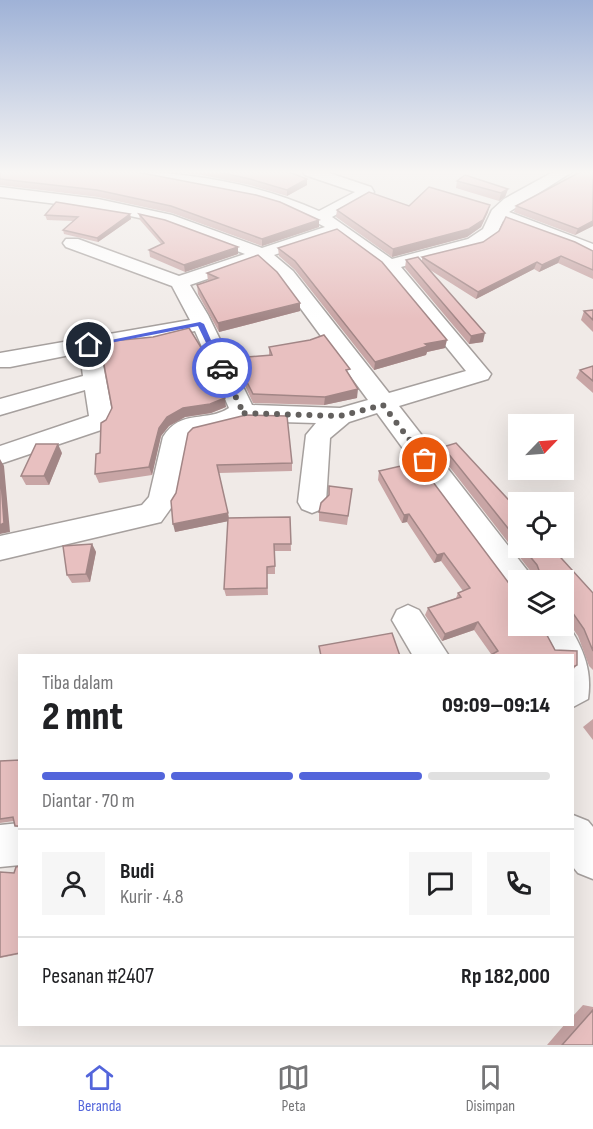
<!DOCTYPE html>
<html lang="id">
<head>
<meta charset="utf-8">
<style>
  :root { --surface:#fff; --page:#f6f6f6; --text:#202124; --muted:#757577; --line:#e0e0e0; --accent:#5365db }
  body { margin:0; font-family:"Sofia Sans Condensed",sans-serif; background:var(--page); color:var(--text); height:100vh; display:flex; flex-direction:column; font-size:22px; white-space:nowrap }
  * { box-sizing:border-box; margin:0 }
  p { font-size:20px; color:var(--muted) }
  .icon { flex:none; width:33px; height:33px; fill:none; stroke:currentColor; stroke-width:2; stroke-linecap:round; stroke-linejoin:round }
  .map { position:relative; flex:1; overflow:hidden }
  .panel { position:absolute; left:18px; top:654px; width:556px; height:372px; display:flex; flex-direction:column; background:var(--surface); border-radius:0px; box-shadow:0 6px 24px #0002 }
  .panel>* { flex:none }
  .needle { width:39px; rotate:65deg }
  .fabs { position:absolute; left:508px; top:414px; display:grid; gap:12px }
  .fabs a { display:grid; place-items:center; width:66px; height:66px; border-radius:0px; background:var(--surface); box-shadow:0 6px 24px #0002; font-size:30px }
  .pin { position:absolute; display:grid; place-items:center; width:51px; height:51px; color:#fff; margin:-26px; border:3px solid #fff; border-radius:50%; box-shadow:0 2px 6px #0007 }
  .courier { position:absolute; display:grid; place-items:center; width:60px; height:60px; margin:-30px; border:4px solid #5365db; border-radius:50%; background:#fff; color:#222; box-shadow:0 2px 8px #0007 }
  .overview em { font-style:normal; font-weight:800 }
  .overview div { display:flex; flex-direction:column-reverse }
  .overview { display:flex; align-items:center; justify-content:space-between; height:102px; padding:0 24px }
  h1 { font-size:39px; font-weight:800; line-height:45px }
  .bar { display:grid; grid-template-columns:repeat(4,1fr); gap:9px 6px; align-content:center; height:72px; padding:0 24px }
  .bar i { height:8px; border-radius:4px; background:var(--line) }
  .bar .selected { background:var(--accent) }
  .bar p { grid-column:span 4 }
  .line { display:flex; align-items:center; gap:15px; padding:0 24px; border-top:2px solid var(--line) }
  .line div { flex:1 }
  .round { display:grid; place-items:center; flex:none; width:63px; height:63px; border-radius:0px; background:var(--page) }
  .tabs { display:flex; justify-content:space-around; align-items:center; height:84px; border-top:2px solid var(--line); background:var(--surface); font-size:16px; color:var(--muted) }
  .tabs a { display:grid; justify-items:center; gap:3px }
  .tabs .selected { color:var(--accent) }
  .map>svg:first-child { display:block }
</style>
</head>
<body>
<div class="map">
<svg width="593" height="1045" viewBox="0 0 593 1045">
  <rect width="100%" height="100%" fill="#f0eae7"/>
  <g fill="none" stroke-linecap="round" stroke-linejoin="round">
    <g stroke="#a6a09e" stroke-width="3">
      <g id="street">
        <path d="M129 172C192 172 261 185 319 211L355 192 305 175 303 172H326L371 187 374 192 371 195 332 217 392 259 468 239 483 229 492 210 504 199 553 172H572L509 212 593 244V255L503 221 496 236 480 247 401 267 491 374 488 379 399 406 530 574 533 580H519V596L508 592 377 413 349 422 330 438 326 502 322 509 312 513 302 509 298 502 306 435 316 423 247 421 194 434 188 440 176 501 161 522 0 560V536L142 505 149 497 163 437C181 408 207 423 229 408L195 331 100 349 113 417 107 428 0 464V446L89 416 85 390 0 415V399L83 376 80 353 10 367H0V353L190 320 172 286 66 247 63 243 66 239H78L179 276 245 254 167 224 98 209 0 197V187L98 199 172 215 262 248 325 227C268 194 200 187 136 176ZM337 234 383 269 466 371 389 393 293 271 274 255ZM259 261 279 279 368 400 340 408 252 405 208 315 190 285Z"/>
        <path d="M408 605 419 610 449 656H413L392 620 397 610Z"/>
        <path d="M564 619C581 643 593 668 588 699L573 707V656H551L534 626H564Z"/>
        <path d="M573 815 588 821 593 827V879L578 873 573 867Z"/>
        <path d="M20 823V865L0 867V825Z"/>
      </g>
    </g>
    <use href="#street" fill="#fff" fill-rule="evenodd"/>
  </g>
  <g fill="#c8a5a5">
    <path d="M0 172 319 220V227L262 246 172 213 98 197 0 185Z"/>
    <path d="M174 172H289L307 185 287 196 250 185 202 175Z"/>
    <path d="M593 172V226L575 235 514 212 516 206Z"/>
    <path d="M457 181 508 189 505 197 499 201 456 188Z"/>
    <path d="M409 206 488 212 481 227 467 237 392 257 336 217 337 210Z"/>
    <path d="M130 214 131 219 98 242 64 234 63 230 73 221 47 220 45 215Z"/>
    <path d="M139 214 238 247V254L185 272 150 257 149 250 161 244 140 220Z"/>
    <path d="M278 248 445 348 427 352 426 355 374 370 295 270 279 256Z"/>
    <path d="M593 251V279L558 263 539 272 534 269 476 299 427 268 483 342 469 344 405 268 406 260 422 262V257Z"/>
    <path d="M207 273 300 303V311L219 332 198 294 197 285 208 281Z"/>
    <path d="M593 310V332L581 320 584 311Z"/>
    <path d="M269 347 349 375 357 398 324 405 253 403 236 366 235 358 269 355Z"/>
    <path d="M593 366V393L576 378 580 370Z"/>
    <path d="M226 407 211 413 185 417 169 426 161 436 152 475 99 483 95 474 100 453 101 423Z"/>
    <path d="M188 433 292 463V471L219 473 229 518 290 517 291 551H275V574H267L268 595 226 596 224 589 228 521 175 532 176 493Z"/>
    <path d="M443 447 519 511V548H552L593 593V670L589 666 578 636 566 619 564 621V580H522L526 574H532V573L441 456Z"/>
    <path d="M62 453 49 485H26L21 476Z"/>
    <path d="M418 462 511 586 519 588V626H542L555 650 577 651V665L573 670V656H489L491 654 474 630 442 641 425 615 428 608 456 598 458 593 463 591 441 561 434 563 407 522 402 523 378 480 379 471Z"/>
    <path d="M352 489 347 525 319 521V512Z"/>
    <path d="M92 544 96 552 90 582 72 583 67 575Z"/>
    <path d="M593 719V740L583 727Z"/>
    <path d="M20 760V828L15 826 14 821 0 823V761Z"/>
    <path d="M20 866V954L0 958V872L14 873Z"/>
    <path d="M583 1005 593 1007V1045H547L565 1024H573V1016Z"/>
  </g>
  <g fill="#a28686">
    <path d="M307 179V185L287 196V190Z"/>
    <path d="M508 189 505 197 499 201 501 193Z"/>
    <path d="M490 205 488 212 481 227 467 237 392 257 393 249Z"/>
    <path d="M130 214 131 219 98 242 97 238Z"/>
    <path d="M319 220V227L262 246V239Z"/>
    <path d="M593 221V226L575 235 578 229Z"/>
    <path d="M238 247V254L185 272 184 265Z"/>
    <path d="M561 256 558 263 539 272 542 265Z"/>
    <path d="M537 262 534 269 476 299 478 292Z"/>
    <path d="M300 303V311L219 332 218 323Z"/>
    <path d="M485 333 483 342 469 344 471 336Z"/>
    <path d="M447 340 445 348 427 352 426 355 374 370 375 362 425 344Z"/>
    <path d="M358 389 357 398 324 405 325 397Z"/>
    <path d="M225 398 226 407 211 413 185 417 169 426 161 436 152 475 149 467 159 428 167 417 183 408Z"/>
    <path d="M58 444 62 453 49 485 44 476Z"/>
    <path d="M0 459 4 466 10 532 0 534Z"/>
    <path d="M228 513 229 521 175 532 173 524Z"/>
    <path d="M409 514 407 522 402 523 404 515Z"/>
    <path d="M92 544 96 552 90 582 86 574Z"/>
    <path d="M444 553 441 561 434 563 437 555Z"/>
    <path d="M478 622 474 630 442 641 445 634Z"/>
  </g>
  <g fill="#e8c0c0" stroke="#a28686" stroke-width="1.5">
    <path d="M0 172H137L256 195 280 202 319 220 262 239 171 206 97 190 0 179Z"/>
    <path d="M218 172H289L307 179 287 190 250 179Z"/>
    <path d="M580 172H593V221L578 229 516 206Z"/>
    <path d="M465 175 508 189 501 193 457 181Z"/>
    <path d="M429 187 490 205 483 220 469 229 393 249 337 210 369 192 409 206Z"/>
    <path d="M56 202 130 214 97 238 63 230 78 217 45 215Z"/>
    <path d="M139 214 165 220 238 247 184 265 149 250 164 243Z"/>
    <path d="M506 217 575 242 593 251V270L561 256 542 265 537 262 478 292 422 257 483 242 499 231Z"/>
    <path d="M337 229 382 262 447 340 425 344 428 346 375 362 295 261 278 248Z"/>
    <path d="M258 255 277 272 300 303 218 323 197 285 218 278 207 273Z"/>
    <path d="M418 257 485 333 471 336 406 260Z"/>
    <path d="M593 310V320L584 311Z"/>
    <path d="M189 328 207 357 225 398 210 404 183 408 167 417 159 428 149 467 95 474 96 454 100 453 101 423 106 420 112 408 102 354V342L153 337Z"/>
    <path d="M324 335 350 369 346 370 358 389 325 397 253 394 235 358 272 355 269 347 310 340Z"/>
    <path d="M593 366V381L580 370Z"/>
    <path d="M246 415 287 416 292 463 217 465 228 513 173 524 171 501 176 493 188 433 193 428Z"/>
    <path d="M456 443 519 511V542L443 447Z"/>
    <path d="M36 444H58L44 476H21Z"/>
    <path d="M418 462 511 586 519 588V626H542L555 650 577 651V665L573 667V656H489L498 651 478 622 445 634 428 608 461 597 458 593 470 588 444 553 437 555 409 514 404 515 379 471Z"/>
    <path d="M0 467 4 523 0 525Z"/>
    <path d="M329 486 352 489 348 516 319 512 321 503 329 495Z"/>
    <path d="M290 517 291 544H274L275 566 267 567V588L224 589 228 518Z"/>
    <path d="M92 544 86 574 67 575 63 546Z"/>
    <path d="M523 548H552L593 593V651L584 629 570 609 568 616H564V580H526V574L540 573 537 565Z"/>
    <path d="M392 633 400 656H321L319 646Z"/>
    <path d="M20 760V826H15L13 817 0 819V761Z"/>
    <path d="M20 866V953L0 957V872L14 873 16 867Z"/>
    <path d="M593 1010V1045H562Z"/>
  </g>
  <linearGradient id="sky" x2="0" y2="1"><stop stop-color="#9fb2d7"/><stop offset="0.54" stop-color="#f8f6f4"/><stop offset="1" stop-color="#f8f6f4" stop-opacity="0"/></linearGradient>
  <rect width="593" height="319" fill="url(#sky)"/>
  <path fill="#5365db" d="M200 322 204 324 224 370 218 368 198 326 89 347 86 345Z"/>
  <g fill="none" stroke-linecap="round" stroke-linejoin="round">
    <path stroke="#63605e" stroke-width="6" stroke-dasharray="0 10.8" d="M222 368 241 408 240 413 340 416 383 405 425 460"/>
  </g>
</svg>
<div class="fabs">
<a><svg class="needle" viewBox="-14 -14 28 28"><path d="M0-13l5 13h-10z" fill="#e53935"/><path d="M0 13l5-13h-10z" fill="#757577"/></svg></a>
<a><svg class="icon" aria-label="locate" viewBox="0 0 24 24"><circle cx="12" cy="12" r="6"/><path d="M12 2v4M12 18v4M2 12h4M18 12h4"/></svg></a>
<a><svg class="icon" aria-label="layers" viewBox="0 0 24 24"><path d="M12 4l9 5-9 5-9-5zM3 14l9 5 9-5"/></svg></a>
</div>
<div class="pin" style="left:425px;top:460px;background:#ea580c"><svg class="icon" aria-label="bag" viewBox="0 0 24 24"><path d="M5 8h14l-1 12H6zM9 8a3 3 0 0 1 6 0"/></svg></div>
<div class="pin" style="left:89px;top:345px;background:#1f2937"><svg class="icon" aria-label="home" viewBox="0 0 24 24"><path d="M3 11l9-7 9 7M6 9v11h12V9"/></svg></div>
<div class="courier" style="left:222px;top:368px"><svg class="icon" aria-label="car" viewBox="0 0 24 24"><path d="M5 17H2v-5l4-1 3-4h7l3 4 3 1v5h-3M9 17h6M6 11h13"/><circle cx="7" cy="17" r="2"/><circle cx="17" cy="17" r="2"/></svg></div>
<section class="panel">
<div class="overview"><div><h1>2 mnt</h1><p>Tiba dalam</p></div><em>09:09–09:14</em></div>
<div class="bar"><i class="selected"></i><i class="selected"></i><i class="selected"></i><i></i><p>Diantar · 70 m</p></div>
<div class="line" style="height:108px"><a class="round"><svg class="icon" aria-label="person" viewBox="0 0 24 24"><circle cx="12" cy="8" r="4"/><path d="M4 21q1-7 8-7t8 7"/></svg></a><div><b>Budi</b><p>Kurir · 4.8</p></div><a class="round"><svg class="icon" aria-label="chat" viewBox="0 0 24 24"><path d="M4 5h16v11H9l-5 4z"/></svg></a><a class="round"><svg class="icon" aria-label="phone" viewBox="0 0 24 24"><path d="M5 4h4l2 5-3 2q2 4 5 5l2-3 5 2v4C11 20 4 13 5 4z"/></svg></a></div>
<div class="line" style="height:78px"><div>Pesanan #2407</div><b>Rp 182,000</b></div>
</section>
</div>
<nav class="tabs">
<a class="selected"><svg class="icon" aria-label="home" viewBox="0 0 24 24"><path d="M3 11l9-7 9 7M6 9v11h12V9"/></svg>Beranda</a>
<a><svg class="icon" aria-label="map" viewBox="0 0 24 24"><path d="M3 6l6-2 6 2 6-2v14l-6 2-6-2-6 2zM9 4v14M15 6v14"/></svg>Peta</a>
<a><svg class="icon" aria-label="saved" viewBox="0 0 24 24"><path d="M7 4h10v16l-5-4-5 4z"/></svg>Disimpan</a>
</nav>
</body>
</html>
